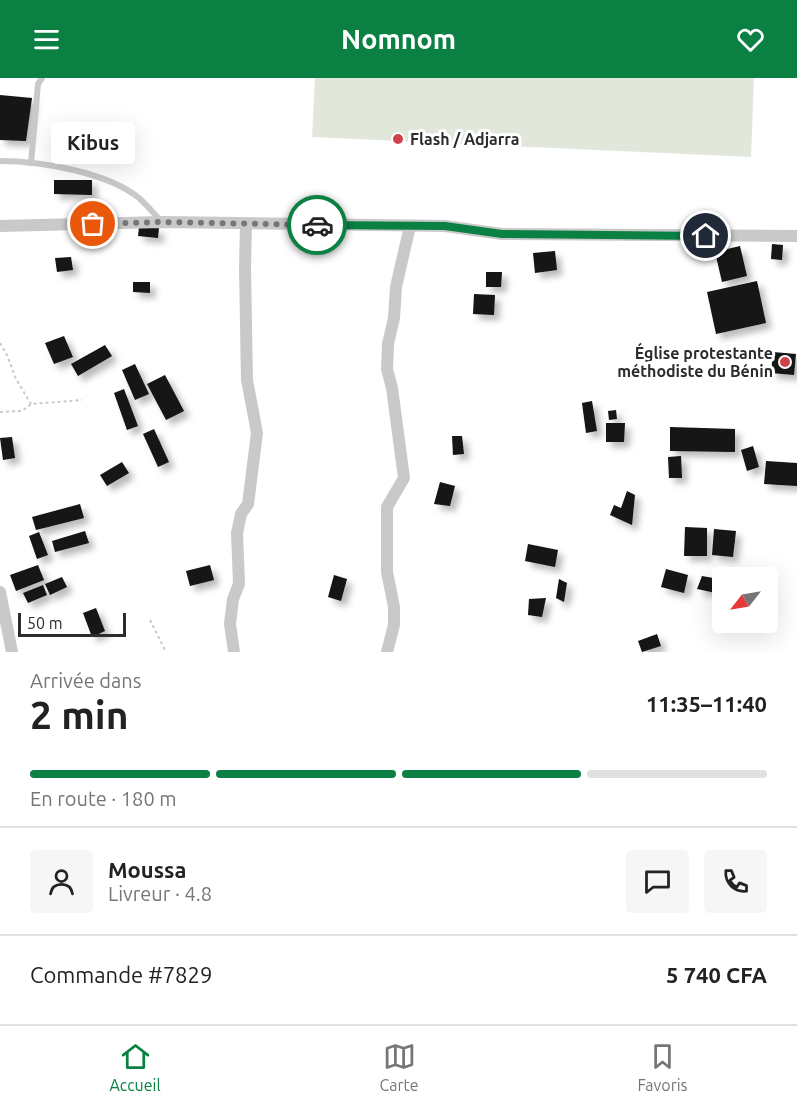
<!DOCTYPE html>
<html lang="fr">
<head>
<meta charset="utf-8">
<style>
  :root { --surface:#fff; --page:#f6f6f6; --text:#222; --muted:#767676; --line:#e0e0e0; --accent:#0b8043 }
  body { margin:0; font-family:Ubuntu,sans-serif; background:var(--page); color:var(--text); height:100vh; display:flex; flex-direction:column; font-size:22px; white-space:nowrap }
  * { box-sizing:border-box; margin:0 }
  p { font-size:20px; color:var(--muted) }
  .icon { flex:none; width:33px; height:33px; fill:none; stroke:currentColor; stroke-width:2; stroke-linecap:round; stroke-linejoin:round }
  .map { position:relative; height:574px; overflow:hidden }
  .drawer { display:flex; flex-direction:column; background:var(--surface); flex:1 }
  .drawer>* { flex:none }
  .needle { width:39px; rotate:239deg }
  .buttons { position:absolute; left:712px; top:489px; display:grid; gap:12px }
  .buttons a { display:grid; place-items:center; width:66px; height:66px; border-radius:6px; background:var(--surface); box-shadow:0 6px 24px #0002; font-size:30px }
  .scale { position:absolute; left:18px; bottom:15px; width:108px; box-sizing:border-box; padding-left:6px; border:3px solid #2c2c2c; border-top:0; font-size:16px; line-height:21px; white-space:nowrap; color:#2c2c2c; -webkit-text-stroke:4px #fff; paint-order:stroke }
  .pin { position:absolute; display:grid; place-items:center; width:51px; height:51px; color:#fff; margin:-26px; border:3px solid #fff; border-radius:50%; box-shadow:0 2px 6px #0007 }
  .courier { position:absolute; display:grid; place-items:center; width:60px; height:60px; margin:-30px; border:4px solid #0b8043; border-radius:50%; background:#fff; color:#222; box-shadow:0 2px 8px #0007 }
  .bubble { position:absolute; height:42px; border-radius:6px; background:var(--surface); box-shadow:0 6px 24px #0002; font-size:20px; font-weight:700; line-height:42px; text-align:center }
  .overview em { font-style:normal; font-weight:700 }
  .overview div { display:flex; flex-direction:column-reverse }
  .overview { display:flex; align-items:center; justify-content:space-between; height:102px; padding:0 30px }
  h1 { font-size:39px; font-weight:700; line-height:45px }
  .bar { display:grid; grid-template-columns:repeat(4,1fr); gap:9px 6px; align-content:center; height:72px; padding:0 30px }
  .bar i { height:8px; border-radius:4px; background:var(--line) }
  .bar .on { background:var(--accent) }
  .bar p { grid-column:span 4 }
  .line { display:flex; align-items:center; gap:15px; padding:0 30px; border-top:2px solid var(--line) }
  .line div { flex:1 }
  .round { display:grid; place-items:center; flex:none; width:63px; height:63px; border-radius:6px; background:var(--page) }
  header { display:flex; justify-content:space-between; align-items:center; height:78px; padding:0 30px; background:var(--accent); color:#fff; font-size:27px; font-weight:700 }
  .dock { display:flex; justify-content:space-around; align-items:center; height:84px; border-top:2px solid var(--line); background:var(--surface); font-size:16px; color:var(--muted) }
  .dock a { display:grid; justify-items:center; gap:3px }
  .dock .on { color:var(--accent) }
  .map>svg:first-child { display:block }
</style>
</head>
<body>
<header><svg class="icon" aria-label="menu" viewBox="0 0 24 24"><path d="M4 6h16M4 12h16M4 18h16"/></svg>Nomnom<svg class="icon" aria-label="heart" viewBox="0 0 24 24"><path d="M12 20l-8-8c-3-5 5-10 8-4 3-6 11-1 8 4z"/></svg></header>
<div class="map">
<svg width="797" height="574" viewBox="0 0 797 574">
  <defs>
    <filter id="shadow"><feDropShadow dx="5.5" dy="5.5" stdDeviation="3" flood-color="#0004"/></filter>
  </defs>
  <rect width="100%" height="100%" fill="#fff"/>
  <path fill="#e1e8db" d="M315 0H754L751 79 312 59Z"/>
  <g fill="#131313" filter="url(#shadow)">
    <path d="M0 17 32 20 26 63 0 62Z"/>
    <path d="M54 102H92V117L54 116Z"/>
    <path d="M139 149 159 150 158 160 138 158Z"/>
    <path d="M772 166 783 167 782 182 771 181Z"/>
    <path d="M740 168 747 198 722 204 715 174Z"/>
    <path d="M555 173 557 192 535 195 533 175Z"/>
    <path d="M71 179 73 192 57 194 55 180Z"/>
    <path d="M486 194H502L501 209H486Z"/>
    <path d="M757 203 766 245 716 256 707 214Z"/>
    <path d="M133 204H150V215L133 214Z"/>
    <path d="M474 216 495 217 494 237 473 236Z"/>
    <path d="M64 258 73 279 54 286 45 265Z"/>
    <path d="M105 267 112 278 78 298 71 286Z"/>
    <path d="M773 274 796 276 794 297 771 295Z"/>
    <path d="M135 286 149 316 135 322 122 292Z"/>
    <path d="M165 297 184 333 166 342 147 306Z"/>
    <path d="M124 311 138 348 127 352 114 315Z"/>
    <path d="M592 323 597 353 586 355 582 325Z"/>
    <path d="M616 332 617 341 609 342 608 333Z"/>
    <path d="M606 345H625L624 364H606Z"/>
    <path d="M670 349 735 351V374L670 373Z"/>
    <path d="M154 351 169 384 158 389 143 356Z"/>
    <path d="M452 358H462L464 376 453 377Z"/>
    <path d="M12 359 15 380 3 382 0 360Z"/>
    <path d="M753 368 759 389 747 393 741 372Z"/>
    <path d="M681 378 682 400H669L668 379Z"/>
    <path d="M766 383 797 385V408L764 406Z"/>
    <path d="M122 384 129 395 107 408 100 397Z"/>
    <path d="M440 404 455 408 450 428 434 426Z"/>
    <path d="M627 413 635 417 632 447 610 437 614 427 621 430Z"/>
    <path d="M80 426 84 440 36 452 32 439Z"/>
    <path d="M685 449 707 450V478H684Z"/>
    <path d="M714 451 736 453 733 479 712 477Z"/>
    <path d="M85 453 89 465 55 474 52 463Z"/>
    <path d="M39 454 48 477 37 481 29 458Z"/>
    <path d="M528 466 558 472 555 489 525 483Z"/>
    <path d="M38 487 44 502 16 513 10 497Z"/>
    <path d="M210 487 214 502 190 508 186 493Z"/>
    <path d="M666 491 688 497 684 515 661 509Z"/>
    <path d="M334 497 347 501 341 523 328 519Z"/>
    <path d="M702 498 719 501 716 515 697 511Z"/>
    <path d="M62 499 67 509 50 517 45 506Z"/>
    <path d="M559 501 567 505 564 524 556 520Z"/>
    <path d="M43 507 47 517 28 525 23 515Z"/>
    <path d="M546 520 542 539 528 537 529 521Z"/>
    <path d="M96 530 105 553 92 559 83 535Z"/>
    <path d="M657 556 661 568 642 574 638 563Z"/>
  </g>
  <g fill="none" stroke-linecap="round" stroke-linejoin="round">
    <g stroke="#c9c9c9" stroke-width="2" stroke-dasharray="3 3" stroke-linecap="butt">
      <path d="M0 265 7 277 16 301 31 326"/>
      <path d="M0 334 22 333 31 326 82 322"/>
      <path d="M150 542 166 574"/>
    </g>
    <g stroke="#c9c9c9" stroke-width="6">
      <path d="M0 83C40 83 107 94 139 120 147 127 154 136 162 144"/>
      <path d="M31 85 38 6 42 0"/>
    </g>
    <g stroke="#c9c9c9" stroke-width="12">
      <path d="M0 148 162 144 445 148 502 156 797 158"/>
      <path d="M0 514 12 574"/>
      <path d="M234 574 230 546 233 521 239 506 237 455 241 436 248 426 257 355 247 302 245 191 246 146"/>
      <path d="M387 574 394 547V529L387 494V429L404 400 392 310 387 291 388 266 394 240 396 209 410 148"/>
    </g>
  </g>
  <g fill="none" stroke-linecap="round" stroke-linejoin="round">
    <path stroke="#767676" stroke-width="6" stroke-dasharray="0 10.8" d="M93 146 162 144 317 147"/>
    <path stroke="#0b8043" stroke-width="8" d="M317 147 445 148 502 156 706 158"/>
  </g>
  <g fill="#cf4246" stroke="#fff" stroke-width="2">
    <circle cx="398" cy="61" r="6"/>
    <circle cx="785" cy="284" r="6"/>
  </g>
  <g text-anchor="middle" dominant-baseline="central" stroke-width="6" stroke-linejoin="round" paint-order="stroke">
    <g font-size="16" font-weight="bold" fill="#2c2c2c" stroke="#fff" text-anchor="start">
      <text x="410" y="61">Flash / Adjarra</text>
      <text x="773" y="275" text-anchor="end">Église protestante<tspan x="773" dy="18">méthodiste du Bénin</tspan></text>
    </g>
  </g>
</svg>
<div class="buttons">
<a><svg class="needle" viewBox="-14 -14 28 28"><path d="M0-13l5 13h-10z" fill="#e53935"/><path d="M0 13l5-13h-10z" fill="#767676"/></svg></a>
</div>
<div class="scale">50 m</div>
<div class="pin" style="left:93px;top:146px;background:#ea580c"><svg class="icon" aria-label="bag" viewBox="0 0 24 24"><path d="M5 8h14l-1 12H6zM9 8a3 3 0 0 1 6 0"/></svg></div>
<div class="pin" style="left:706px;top:158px;background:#1f2937"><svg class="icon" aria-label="home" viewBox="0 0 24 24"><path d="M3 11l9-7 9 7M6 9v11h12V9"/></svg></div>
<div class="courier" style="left:317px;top:147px"><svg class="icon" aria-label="car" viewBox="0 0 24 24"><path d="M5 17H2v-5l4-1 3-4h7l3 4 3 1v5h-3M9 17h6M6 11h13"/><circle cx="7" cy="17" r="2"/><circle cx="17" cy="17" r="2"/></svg></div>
<div class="bubble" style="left:51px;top:44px;width:84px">Kibus</div>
</div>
<section class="drawer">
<div class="overview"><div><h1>2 min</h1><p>Arrivée dans</p></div><em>11:35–11:40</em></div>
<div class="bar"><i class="on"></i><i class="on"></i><i class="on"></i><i></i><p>En route · 180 m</p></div>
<div class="line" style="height:108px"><a class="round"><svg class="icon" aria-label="person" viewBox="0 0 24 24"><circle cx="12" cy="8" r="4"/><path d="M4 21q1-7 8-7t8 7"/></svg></a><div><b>Moussa</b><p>Livreur · 4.8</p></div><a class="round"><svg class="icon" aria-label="chat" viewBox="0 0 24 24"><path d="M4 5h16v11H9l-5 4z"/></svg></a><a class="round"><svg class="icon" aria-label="phone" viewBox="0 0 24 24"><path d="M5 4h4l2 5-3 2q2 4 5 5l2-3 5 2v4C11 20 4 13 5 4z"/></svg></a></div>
<div class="line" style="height:78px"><div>Commande #7829</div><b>5 740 CFA</b></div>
</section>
<nav class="dock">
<a class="on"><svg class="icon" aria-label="home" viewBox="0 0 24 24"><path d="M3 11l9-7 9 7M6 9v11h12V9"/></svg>Accueil</a>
<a><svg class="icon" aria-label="map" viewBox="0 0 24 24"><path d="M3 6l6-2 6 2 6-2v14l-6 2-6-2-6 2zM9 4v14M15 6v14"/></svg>Carte</a>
<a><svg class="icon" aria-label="saved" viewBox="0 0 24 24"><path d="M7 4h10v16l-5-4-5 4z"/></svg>Favoris</a>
</nav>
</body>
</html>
